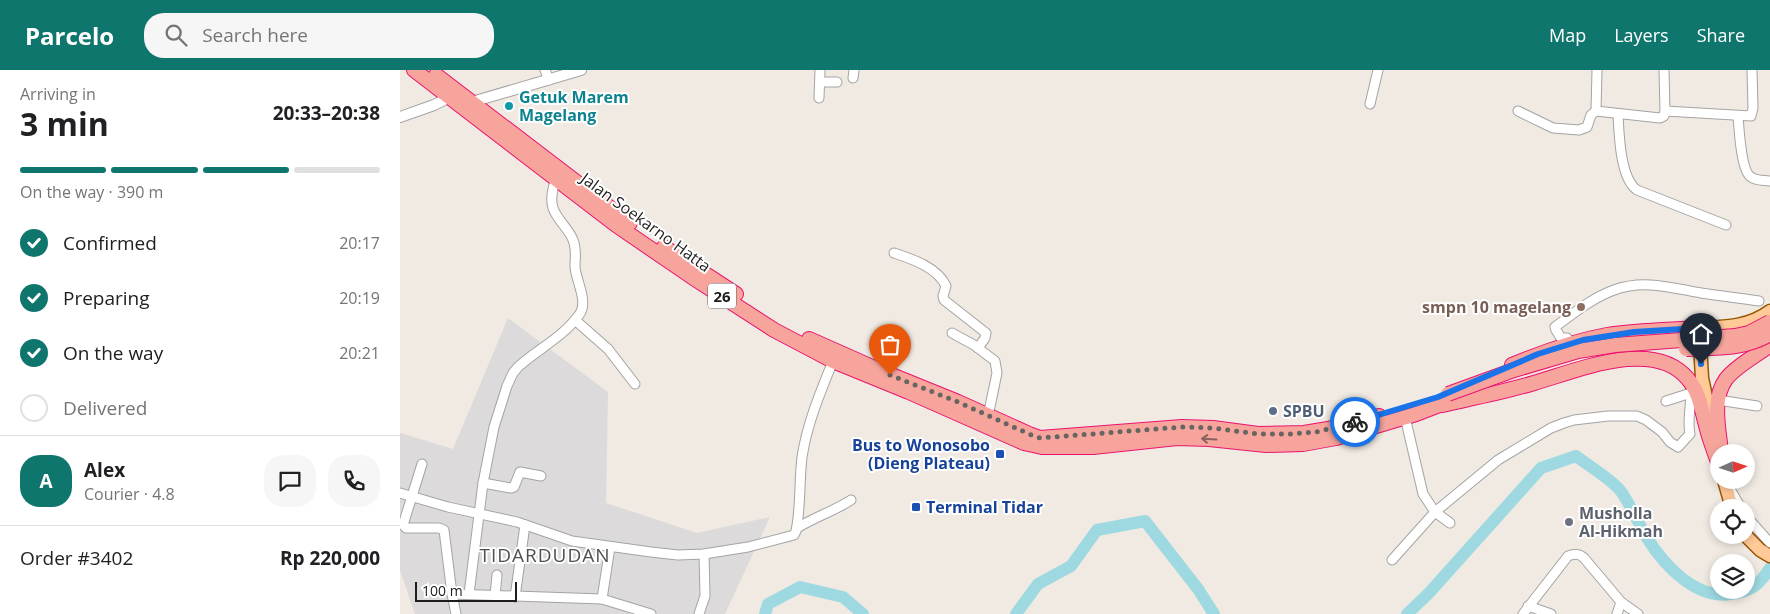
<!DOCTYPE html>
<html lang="en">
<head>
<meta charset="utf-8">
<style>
  :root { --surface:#fff; --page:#f6f6f6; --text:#202124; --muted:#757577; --line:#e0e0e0; --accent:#0f766e }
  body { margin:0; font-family:"Open Sans",sans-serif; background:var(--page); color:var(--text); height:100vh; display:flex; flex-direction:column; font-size:19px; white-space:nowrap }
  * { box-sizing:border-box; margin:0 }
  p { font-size:16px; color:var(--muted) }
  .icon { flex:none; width:28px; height:28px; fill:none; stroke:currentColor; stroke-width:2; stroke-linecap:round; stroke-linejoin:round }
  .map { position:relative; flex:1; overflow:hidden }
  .details { display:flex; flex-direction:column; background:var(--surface); width:400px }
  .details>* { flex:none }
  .needle { width:32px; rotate:87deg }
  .buttons { position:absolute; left:1310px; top:374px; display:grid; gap:10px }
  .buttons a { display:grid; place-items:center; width:45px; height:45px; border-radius:50%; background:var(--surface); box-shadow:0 2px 8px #0003; font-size:25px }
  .scale { position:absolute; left:15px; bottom:12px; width:102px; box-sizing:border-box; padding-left:5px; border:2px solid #1d1d1d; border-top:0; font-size:14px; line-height:18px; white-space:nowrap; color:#1d1d1d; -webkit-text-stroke:4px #fff; paint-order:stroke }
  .pin { position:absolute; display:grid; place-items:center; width:42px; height:42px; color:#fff; margin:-51px -21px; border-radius:50% 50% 50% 0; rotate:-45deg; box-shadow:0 0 5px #0007 }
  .pin .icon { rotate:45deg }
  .courier { position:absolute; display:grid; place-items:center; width:50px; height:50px; margin:-25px; border:4px solid #1a73e8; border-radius:50%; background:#fff; color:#222; box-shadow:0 1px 6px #0007 }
  .summary em { font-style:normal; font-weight:700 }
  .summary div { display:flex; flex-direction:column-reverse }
  .summary { display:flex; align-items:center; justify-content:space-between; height:85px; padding:0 20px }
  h1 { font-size:32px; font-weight:700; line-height:38px }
  .bar { display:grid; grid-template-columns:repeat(4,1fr); gap:8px 5px; align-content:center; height:60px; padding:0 20px }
  .bar i { height:6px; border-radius:4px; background:var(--line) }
  .bar .selected { background:var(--accent) }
  .bar p { grid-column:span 4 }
  .line { display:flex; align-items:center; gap:12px; padding:0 20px; border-top:1px solid var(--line) }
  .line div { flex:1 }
  .round { display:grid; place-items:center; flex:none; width:52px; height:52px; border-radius:20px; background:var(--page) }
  ol { padding:0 20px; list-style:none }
  li { display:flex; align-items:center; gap:15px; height:55px }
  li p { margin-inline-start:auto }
  li .icon { padding:5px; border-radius:50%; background:var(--accent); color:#fff; stroke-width:4 }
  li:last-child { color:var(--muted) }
  li i { width:28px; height:28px; border:2px solid var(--line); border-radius:50% }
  header { display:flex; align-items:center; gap:30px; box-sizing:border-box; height:70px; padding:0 25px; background:var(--accent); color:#fff }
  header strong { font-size:24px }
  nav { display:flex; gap:28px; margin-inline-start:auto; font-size:18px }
  .search { width:350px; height:45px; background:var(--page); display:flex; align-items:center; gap:12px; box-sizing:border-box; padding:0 18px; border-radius:20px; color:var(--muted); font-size:19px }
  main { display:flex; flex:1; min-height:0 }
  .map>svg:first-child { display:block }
</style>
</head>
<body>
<header>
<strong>Parcelo</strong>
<div class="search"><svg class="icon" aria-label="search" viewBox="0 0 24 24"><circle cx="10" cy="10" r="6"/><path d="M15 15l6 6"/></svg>Search here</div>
<nav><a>Map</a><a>Layers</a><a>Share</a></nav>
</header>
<main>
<section class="details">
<div class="summary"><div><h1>3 min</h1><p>Arriving in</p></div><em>20:33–20:38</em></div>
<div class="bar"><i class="selected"></i><i class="selected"></i><i class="selected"></i><i></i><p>On the way · 390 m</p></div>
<ol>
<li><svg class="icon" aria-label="check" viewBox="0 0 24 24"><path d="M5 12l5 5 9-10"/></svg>Confirmed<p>20:17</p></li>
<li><svg class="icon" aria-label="check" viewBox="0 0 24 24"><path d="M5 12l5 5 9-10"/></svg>Preparing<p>20:19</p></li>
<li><svg class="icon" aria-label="check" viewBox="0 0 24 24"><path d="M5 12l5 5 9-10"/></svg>On the way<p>20:21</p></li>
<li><i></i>Delivered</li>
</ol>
<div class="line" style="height:90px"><b class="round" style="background:var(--accent);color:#fff">A</b><div><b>Alex</b><p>Courier · 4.8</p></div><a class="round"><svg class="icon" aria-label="chat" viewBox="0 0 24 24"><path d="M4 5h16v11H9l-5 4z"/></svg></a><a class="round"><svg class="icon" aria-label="phone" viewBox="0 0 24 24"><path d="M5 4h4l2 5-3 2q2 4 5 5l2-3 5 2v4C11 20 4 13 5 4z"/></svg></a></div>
<div class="line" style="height:65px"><div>Order #3402</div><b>Rp 220,000</b></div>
</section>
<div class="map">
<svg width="1370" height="544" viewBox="0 0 1370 544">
  <rect width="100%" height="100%" fill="#f0eae2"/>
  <path fill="#dcdada" d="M108 248 208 322 206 433 297 463 370 447 325 544H15L0 500V363L53 379Z"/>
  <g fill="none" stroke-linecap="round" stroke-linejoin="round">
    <g stroke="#9ed9e2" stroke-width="12">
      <path d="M365 544 368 534 400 517 443 527 463 544"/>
      <path d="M616 544 638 514 671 496 697 460 745 451 798 519 814 544"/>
      <path d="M1007 544 1029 523 1141 398 1176 386C1189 396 1208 407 1219 419 1228 429 1239 455 1247 468 1264 495 1296 530 1331 524 1352 521 1358 516 1370 498"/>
    </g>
    <g stroke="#a4a4a4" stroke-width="11">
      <g id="minor">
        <path d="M145 0 149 10"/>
        <path d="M453 8 454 0"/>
        <path d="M420 12H437"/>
        <path d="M419 28 420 0"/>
        <path d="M970 34 978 0"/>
        <path d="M1118 41 1153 58 1179 60 1187 57 1191 45 1196 41 1260 48 1264 46 1265 41 1264 0"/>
        <path d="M1196 41 1197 0"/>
        <path d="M1265 41 1351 46 1353 38 1352 0"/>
        <path d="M1218 44C1219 64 1220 108 1237 120L1326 155"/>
        <path d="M1338 46C1339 58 1341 101 1351 107 1356 111 1364 110 1370 111"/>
        <path d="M494 183C512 189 537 197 546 216L543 226 544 230 586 263 585 268 578 278"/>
        <path d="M175 250 208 279 235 314"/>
        <path d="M552 263 574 275 595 291 597 303 588 346"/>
        <path d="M1168 274 1167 268H1161L1156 260 1155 257C1174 243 1192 228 1214 220 1244 209 1272 218 1301 223 1320 226 1340 228 1359 231"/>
        <path d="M1318 330 1357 336"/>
        <path d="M1266 331 1294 322"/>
        <path d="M1005 347 1023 424 1035 442 1050 453"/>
        <path d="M22 394 3 455 6 458H39L44 460 52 524 202 529 251 544"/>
        <path d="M83 413 111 418 114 417 120 402 141 406"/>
        <path d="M1330 419 1341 438"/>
        <path d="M0 423 48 437 117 452 172 471 251 482 278 485 304 484 348 477 394 465 396 461C401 437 399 412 402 387 407 354 420 323 433 291"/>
        <path d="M1346 446 1370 473"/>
        <path d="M397 458C415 447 434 441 451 430"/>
        <path d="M992 490 1035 442 1098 390 1151 358 1164 353 1174 350 1208 346H1237L1246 350 1262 362 1270 372 1278 377 1290 364C1287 351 1291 337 1291 323"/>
        <path d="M52 524 56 544"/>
        <path d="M69 524 83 413 94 357 107 316 113 303 118 297C138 279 163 267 179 245 189 232 176 211 175 197 175 187 177 180 173 170 169 159 157 150 153 138 150 128 153 118 156 108"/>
        <path d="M95 526 97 505"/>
        <path d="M115 527 125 455"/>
        <path d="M202 529 210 477"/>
        <path d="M1128 536 1151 544"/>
        <path d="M299 544 305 526 304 484"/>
        <path d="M1123 544 1168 486C1175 484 1179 483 1184 488L1221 532 1238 544"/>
        <path d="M1217 544 1221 532"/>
      </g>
    </g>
    <g stroke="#a4a4a4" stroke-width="12">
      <g id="tertiary">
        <path d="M72 32 181 0"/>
        <path d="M0 47 34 35 50 27"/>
      </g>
    </g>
    <g stroke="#975700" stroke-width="15">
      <g id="primary">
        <path d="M1313 360 1302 308 1299 258C1324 257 1349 257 1370 241"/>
        <path d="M1324 410 1332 438"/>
        <path d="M1345 465 1360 480 1370 486"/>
      </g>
    </g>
    <g stroke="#eb126f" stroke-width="16">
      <g id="trunk">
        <path d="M14 0 216 155 292 207 374 260 433 291 509 322 624 373 642 377H693L777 368 809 369 866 375 903 374 936 368 1016 344 1050 331"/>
        <path d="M36 5 230 153"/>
        <path d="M264 177 336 224"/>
        <path d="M409 269 479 300 558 332 629 364 640 368 782 357 813 358 858 364 904 363 928 359 979 346"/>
        <path d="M1112 295C1143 282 1174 271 1207 265 1237 260 1268 260 1299 258"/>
        <path d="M1042 335C1073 328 1104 322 1134 313 1176 301 1254 267 1288 309 1300 323 1302 342 1307 359 1310 371 1315 383 1319 395"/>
        <path d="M1321 382C1319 359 1311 330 1326 309 1337 295 1356 286 1370 275"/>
      </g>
    </g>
    <use href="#minor" stroke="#fff" stroke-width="9"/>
    <use href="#tertiary" stroke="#fff" stroke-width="10"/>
    <use href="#primary" stroke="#ffc998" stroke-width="12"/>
    <use href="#trunk" stroke="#f7a59c" stroke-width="14"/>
    <g stroke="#eb126f" stroke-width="16" stroke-linecap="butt">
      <g id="trunk-bridge">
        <path d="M1286 279C1316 277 1344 280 1370 264"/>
        <path d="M1048 324 1114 300 1178 281 1215 275 1335 266 1349 263 1370 252"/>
      </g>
    </g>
    <use href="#trunk-bridge" stroke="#f7a59c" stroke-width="14"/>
  </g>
  <defs><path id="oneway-shaft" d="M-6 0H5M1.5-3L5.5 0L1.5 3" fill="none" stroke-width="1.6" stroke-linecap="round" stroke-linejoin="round" transform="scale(1.25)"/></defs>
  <use stroke="#8a615c" href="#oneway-shaft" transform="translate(809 369) rotate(-177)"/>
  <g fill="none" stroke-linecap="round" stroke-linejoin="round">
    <path stroke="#676562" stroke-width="5" stroke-dasharray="0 9" d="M490 305 558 332 629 364 640 368 782 357 813 358 858 364H889L916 362 955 352"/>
    <path stroke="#1a73e8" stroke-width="6" d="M955 352 1038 327 1138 284 1183 270 1234 262 1299 258 1301 294"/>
  </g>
  <circle fill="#0f9aa8" stroke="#fff" stroke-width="2" cx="109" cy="36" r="5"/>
  <circle fill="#8d6e63" stroke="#fff" stroke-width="2" cx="1181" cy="237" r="5"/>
  <circle fill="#5c6f8a" stroke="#fff" stroke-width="2" cx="873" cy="341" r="5"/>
  <g fill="#1a4fb4" stroke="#fff" stroke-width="2">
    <rect x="595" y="379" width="10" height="10" rx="2.5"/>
    <rect x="511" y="432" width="10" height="10" rx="2.5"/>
  </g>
  <circle fill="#6b7280" stroke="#fff" stroke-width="2" cx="1169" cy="452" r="5"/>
  <g text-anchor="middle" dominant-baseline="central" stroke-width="4" stroke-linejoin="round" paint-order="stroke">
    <rect fill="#fff" stroke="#616161" stroke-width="1" x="308" y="213.5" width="28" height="25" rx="4"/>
    <g font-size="15" font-weight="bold" fill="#1d1d1d">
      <text x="322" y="226">26</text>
    </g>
    <g font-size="16" font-weight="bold" fill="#0d838f" stroke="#fff" text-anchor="start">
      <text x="119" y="27">Getuk Marem<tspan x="119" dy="18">Magelang</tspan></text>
    </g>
    <g font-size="16" fill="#1d1d1d" stroke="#fff">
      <text transform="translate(246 152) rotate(36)">Jalan Soekarno Hatta</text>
    </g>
    <g font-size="16" font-weight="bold" fill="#785e54" stroke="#fff" text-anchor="end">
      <text x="1171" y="237">smpn 10 magelang</text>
    </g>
    <g font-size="16" font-weight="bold" fill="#4e5e75" stroke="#fff" text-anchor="start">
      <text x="883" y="341">SPBU</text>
    </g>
    <g font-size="16" font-weight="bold" fill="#164399" stroke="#fff" text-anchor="end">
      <text x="590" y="375">Bus to Wonosobo<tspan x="590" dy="18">(Dieng Plateau)</tspan></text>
      <text x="526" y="437" text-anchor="start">Terminal Tidar</text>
    </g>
    <g font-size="16" font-weight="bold" fill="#5b616d" stroke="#fff" text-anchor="start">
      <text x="1179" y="443">Musholla<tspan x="1179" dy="18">Al-Hikmah</tspan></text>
    </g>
    <g font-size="19" letter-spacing="1" fill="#505050" stroke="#fff">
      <text x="145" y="485">TIDARDUDAN</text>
    </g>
  </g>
</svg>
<div class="buttons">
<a><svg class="needle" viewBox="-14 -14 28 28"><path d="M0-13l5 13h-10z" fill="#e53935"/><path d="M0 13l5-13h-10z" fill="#757577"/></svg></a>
<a><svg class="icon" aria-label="locate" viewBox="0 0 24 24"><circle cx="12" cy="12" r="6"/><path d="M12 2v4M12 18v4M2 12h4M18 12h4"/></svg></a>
<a><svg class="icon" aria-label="layers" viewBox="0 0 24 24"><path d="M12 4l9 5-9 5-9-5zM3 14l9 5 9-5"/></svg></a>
</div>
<div class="scale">100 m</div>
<div class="pin" style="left:490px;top:305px;background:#ea580c"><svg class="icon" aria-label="bag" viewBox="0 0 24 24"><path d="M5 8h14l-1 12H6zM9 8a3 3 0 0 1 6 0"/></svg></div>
<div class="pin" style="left:1301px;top:294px;background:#1f2937"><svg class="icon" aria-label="home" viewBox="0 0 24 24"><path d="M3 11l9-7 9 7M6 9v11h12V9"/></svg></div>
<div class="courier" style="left:955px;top:352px"><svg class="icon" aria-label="bike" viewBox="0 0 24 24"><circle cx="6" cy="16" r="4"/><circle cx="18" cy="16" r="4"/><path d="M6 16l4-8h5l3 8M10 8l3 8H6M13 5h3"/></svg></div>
</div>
</main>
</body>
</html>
